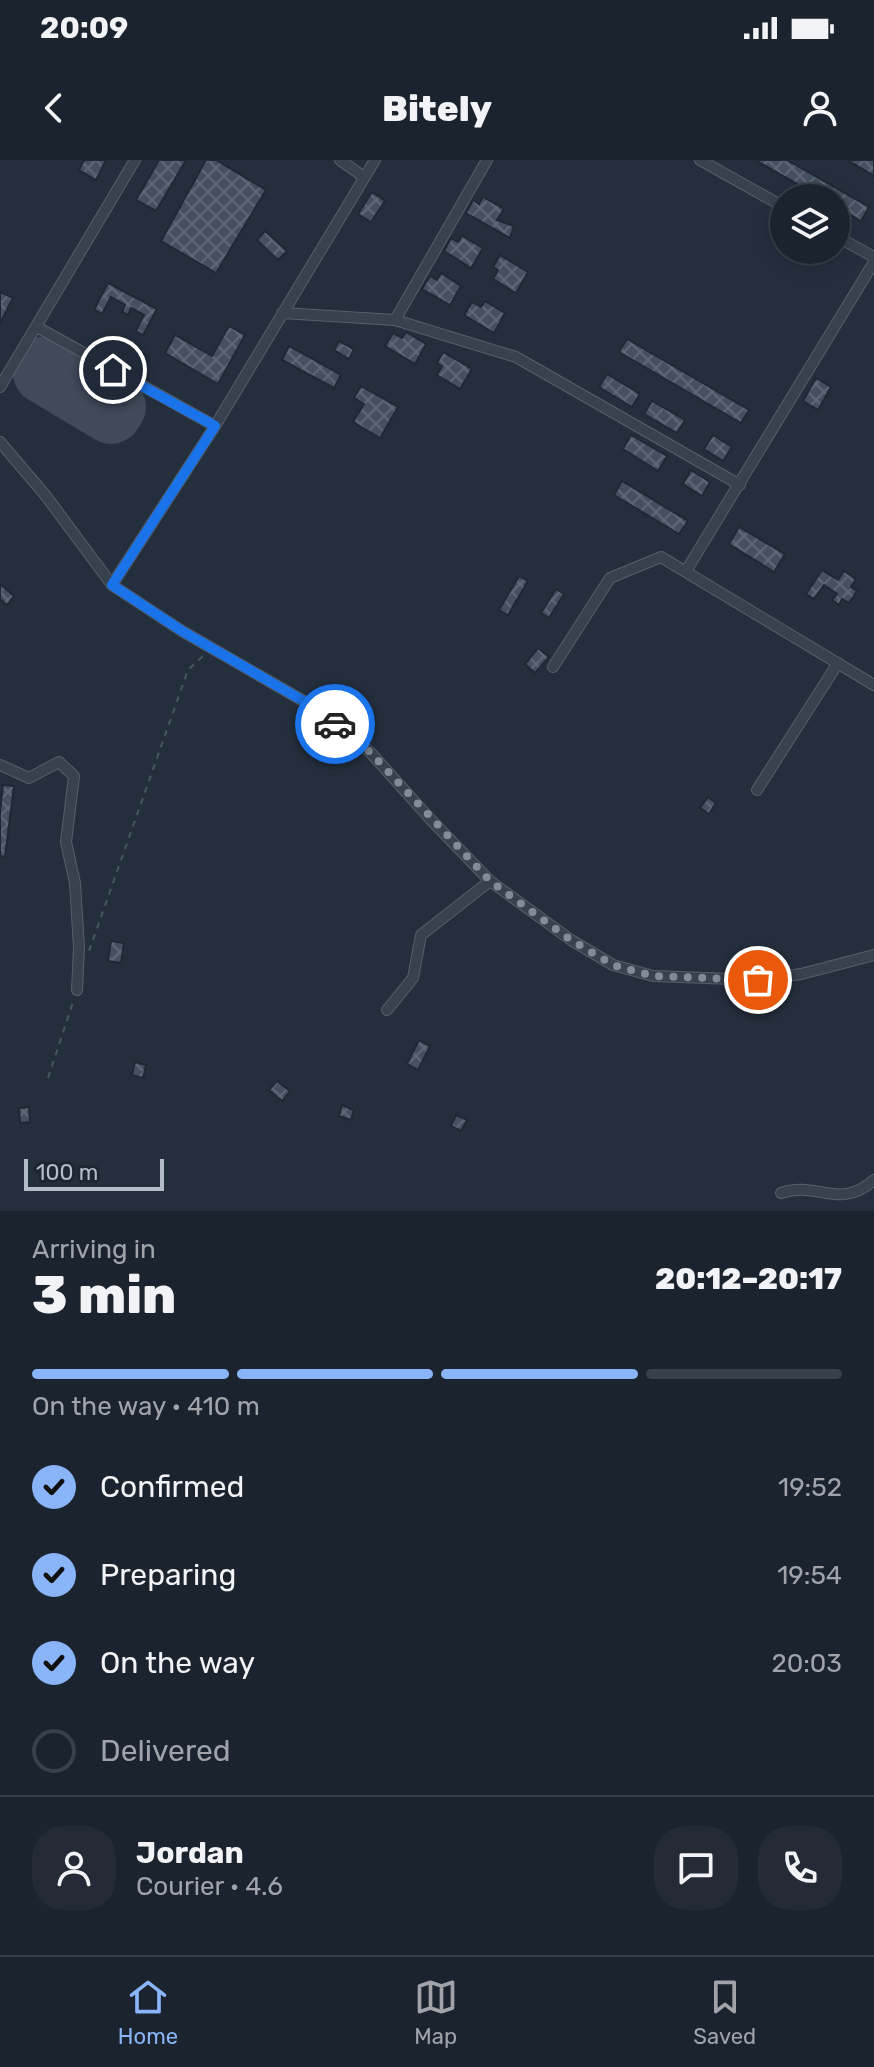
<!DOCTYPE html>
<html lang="en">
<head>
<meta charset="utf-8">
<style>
  :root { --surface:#1b232e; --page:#242b36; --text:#f1f3f6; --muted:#a0a4aa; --line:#39404a; --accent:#8ab4f8 }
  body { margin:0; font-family:Rubik,sans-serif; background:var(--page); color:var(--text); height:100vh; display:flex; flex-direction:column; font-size:30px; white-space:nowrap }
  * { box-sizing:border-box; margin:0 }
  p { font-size:26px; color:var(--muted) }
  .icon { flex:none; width:44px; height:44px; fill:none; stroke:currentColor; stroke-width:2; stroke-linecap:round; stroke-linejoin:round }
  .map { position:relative; height:1051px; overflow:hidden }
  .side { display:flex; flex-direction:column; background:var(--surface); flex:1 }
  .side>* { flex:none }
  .controls { position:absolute; left:770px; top:24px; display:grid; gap:16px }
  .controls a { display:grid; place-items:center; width:80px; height:80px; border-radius:50%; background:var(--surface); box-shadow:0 4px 20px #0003,0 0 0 2px var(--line); font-size:40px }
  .scale { position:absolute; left:24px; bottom:20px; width:140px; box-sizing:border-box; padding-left:8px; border:4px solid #b4bcc9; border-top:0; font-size:22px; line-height:28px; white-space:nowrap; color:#b4bcc9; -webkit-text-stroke:6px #1d2633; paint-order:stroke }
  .pin { position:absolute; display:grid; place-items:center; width:68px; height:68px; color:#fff; margin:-34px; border:4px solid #fff; border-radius:50%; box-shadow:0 2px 8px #0007 }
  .courier { position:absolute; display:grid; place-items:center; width:80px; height:80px; margin:-40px; border:6px solid #1a73e8; border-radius:50%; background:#fff; color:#222; box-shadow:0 2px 10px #0007 }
  .head em { font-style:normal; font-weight:800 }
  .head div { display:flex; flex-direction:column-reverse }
  .head { display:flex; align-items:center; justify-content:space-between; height:136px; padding:0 32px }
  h1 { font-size:52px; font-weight:800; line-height:60px }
  .bar { display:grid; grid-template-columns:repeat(4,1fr); gap:12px 8px; align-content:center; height:96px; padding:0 32px }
  .bar i { height:10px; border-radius:6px; background:var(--line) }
  .bar .active { background:var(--accent) }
  .bar p { grid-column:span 4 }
  .line { display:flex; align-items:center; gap:20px; padding:0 32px; border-top:2px solid var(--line) }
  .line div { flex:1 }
  .round { display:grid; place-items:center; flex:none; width:84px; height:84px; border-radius:32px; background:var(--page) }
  ol { padding:0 32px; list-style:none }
  li { display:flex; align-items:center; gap:24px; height:88px }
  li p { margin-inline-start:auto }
  li .icon { padding:8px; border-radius:50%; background:var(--accent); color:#111; stroke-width:4 }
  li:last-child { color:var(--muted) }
  li i { width:44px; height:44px; border:4px solid var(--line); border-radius:50% }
  .status { display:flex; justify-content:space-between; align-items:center; height:56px; padding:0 40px; background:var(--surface); direction:ltr }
  .status svg { height:22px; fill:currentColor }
  header { display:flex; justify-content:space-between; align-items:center; height:104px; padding:0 32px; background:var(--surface); font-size:36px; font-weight:800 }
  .tabs { display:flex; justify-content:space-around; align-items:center; height:112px; border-top:2px solid var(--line); background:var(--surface); font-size:22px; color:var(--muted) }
  .tabs a { display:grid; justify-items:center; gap:4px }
  .tabs .active { color:var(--accent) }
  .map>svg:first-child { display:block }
</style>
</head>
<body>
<div class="status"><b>20:09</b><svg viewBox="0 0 49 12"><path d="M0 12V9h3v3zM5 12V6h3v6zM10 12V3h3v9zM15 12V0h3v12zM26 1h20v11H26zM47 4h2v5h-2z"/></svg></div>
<header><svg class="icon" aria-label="back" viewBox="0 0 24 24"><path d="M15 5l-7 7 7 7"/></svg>Bitely<svg class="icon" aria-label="person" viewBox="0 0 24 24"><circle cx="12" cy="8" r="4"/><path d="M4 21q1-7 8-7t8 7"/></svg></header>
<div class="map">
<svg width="874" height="1051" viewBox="0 0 874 1051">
  <defs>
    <pattern id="building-cross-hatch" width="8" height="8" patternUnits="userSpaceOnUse" patternTransform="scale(2)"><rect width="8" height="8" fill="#455162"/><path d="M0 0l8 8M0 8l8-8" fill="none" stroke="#5d6877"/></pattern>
  </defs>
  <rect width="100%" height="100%" fill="#242f3e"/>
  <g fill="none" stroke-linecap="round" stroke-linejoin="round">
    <path stroke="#3f4a5a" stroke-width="62" d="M47 207 115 247 111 253 44 213Z"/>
  </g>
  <g fill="url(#building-cross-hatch)" stroke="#1f2835" stroke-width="2">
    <path d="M84 0H106L96 20 79 10Z"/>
    <path d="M159 0H186L156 51 136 40Z"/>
    <path d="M206 0H216L266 30 216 113 161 81Z"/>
    <path d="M755 0H787L869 47 861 61 836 46V38H822Z"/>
    <path d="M847 0H874V16Z"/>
    <path d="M372 32 385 41 371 62 358 54Z"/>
    <path d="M483 37 504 49 497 60 514 66 510 78 466 53 473 40 479 44Z"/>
    <path d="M265 71 287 91 278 100 257 80Z"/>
    <path d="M462 76 483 88 471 108 444 91 451 78 458 82Z"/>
    <path d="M500 95 528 112 516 133 493 119 498 110 493 107Z"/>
    <path d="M441 113 461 126 450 145 422 129 430 116 437 120Z"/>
    <path d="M108 123 157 149 143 175 136 171 144 155 131 148 128 155 122 152 125 145 111 137 102 154 94 150Z"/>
    <path d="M0 132 13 138 0 163Z"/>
    <path d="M485 141 505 153 494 173 464 155 472 142 481 147Z"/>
    <path d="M229 166 245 175 218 224 165 193 175 175 212 196Z"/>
    <path d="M406 172 426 184 415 204 385 186 393 173 402 178Z"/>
    <path d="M627 179 749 250 741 263 619 192Z"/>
    <path d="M339 181 354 189 349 199 334 190Z"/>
    <path d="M289 186 341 215 334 228 282 200Z"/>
    <path d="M443 192 472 209 460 229 437 215 442 206 437 203Z"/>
    <path d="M607 214 640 234 632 247 599 227Z"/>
    <path d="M816 218 831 227 818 250 803 241Z"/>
    <path d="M361 226 398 247 380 278 353 262 364 244 354 238Z"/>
    <path d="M652 241 685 260 677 273 644 254Z"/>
    <path d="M631 275 667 296 658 311 623 289Z"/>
    <path d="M713 275 732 287 723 301 704 289Z"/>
    <path d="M691 310 710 322 702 336 683 324Z"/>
    <path d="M622 321 688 361 679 374 614 335Z"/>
    <path d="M739 367 785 394 774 412 729 384Z"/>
    <path d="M822 410 838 420 844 411 856 419 851 427 857 431 849 443 842 439 839 445 832 440 837 434 824 425 814 439 806 434Z"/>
    <path d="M519 416 528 421 508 455 499 450Z"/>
    <path d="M0 424 14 436 7 445 0 439Z"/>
    <path d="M556 429 564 434 549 458 541 453Z"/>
    <path d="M538 488 549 497 535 513 525 504Z"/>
    <path d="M3 625 14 626 5 697 0 696V652Z"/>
    <path d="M708 637 716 643 709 654 700 648Z"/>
    <path d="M111 781 124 783 121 803 108 801Z"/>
    <path d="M419 880 430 886 418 910 407 904Z"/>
    <path d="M135 902 146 905 143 918 132 915Z"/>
    <path d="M277 921 290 931 282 941 269 930Z"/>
    <path d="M342 945 354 950 351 960 339 956Z"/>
    <path d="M29 947 30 962 20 963 19 948Z"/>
    <path d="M456 955 467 960 461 971 451 966Z"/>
  </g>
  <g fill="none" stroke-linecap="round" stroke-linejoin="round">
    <g stroke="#565f6c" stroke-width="12">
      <g id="minor">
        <path d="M340 0 364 17"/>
        <path d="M700 0 784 47"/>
        <path d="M836 76 874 97"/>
        <path d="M282 153 395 160 516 197 740 325"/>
        <path d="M395 160 487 0"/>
        <path d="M37 167 215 266 375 0"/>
        <path d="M0 227 135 0"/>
        <path d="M0 282 46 336 112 425 182 471 314 547 370 592 432 661 490 721 571 780 613 805 653 816 758 820 801 814 874 795"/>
        <path d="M686 411 874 102"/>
        <path d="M112 425 215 266"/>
        <path d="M553 507 610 418 661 397 874 525"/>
        <path d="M0 605 29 618 59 602 74 616 66 682 75 723 79 788 77 830"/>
        <path d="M757 630 838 503"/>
        <path d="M387 850 413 818 421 775 490 721"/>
        <path d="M781 1033C817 1020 839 1051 874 1020"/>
      </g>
    </g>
    <g stroke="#44595c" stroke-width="2" stroke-dasharray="6 6" stroke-linecap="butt">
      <path d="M89 791 188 510 205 494"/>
      <path d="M48 918 74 839"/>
    </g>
    <use href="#minor" stroke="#38414e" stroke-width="10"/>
  </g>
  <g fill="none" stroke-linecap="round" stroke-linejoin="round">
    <path stroke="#828b98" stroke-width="8" stroke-dasharray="0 14.4" d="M335 564 370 592 490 721 571 780 613 805 653 816 758 820"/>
    <path stroke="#1a73e8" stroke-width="10" d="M113 210 215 266 112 425 182 471 314 547 335 564"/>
  </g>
</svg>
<div class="controls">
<a><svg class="icon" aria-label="layers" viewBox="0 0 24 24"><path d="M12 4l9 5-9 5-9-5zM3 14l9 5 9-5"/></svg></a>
</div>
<div class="scale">100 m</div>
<div class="pin" style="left:758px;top:820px;background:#ea580c"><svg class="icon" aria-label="bag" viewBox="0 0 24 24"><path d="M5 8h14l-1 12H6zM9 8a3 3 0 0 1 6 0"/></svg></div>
<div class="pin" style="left:113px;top:210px;background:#1f2937"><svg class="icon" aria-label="home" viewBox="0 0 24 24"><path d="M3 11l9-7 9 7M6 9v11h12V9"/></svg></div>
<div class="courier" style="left:335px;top:564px"><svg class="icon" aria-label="car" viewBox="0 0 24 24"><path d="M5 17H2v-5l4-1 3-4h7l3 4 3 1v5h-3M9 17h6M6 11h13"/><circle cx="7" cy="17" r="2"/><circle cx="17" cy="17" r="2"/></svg></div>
</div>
<section class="side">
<div class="head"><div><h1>3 min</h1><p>Arriving in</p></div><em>20:12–20:17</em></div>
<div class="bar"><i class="active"></i><i class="active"></i><i class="active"></i><i></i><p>On the way · 410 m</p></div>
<ol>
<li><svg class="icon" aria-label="check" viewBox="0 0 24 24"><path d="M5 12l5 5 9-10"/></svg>Confirmed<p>19:52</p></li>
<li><svg class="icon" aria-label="check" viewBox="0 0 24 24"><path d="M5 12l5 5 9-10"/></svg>Preparing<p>19:54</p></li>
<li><svg class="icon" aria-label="check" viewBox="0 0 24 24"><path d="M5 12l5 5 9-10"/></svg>On the way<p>20:03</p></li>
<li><i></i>Delivered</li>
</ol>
<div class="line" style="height:144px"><a class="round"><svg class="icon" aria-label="person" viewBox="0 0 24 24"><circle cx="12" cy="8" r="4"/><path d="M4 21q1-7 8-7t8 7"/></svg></a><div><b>Jordan</b><p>Courier · 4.6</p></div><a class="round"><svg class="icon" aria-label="chat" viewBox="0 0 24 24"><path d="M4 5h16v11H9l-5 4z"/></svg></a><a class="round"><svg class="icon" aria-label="phone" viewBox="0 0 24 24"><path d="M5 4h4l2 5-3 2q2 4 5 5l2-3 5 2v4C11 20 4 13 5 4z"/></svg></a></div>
</section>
<nav class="tabs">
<a class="active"><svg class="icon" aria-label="home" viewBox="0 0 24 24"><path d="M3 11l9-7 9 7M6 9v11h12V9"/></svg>Home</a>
<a><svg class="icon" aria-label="map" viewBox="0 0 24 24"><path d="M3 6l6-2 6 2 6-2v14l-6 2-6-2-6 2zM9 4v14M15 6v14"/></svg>Map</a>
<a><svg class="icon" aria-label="saved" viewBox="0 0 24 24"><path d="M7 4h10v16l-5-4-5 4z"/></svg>Saved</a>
</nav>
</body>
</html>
